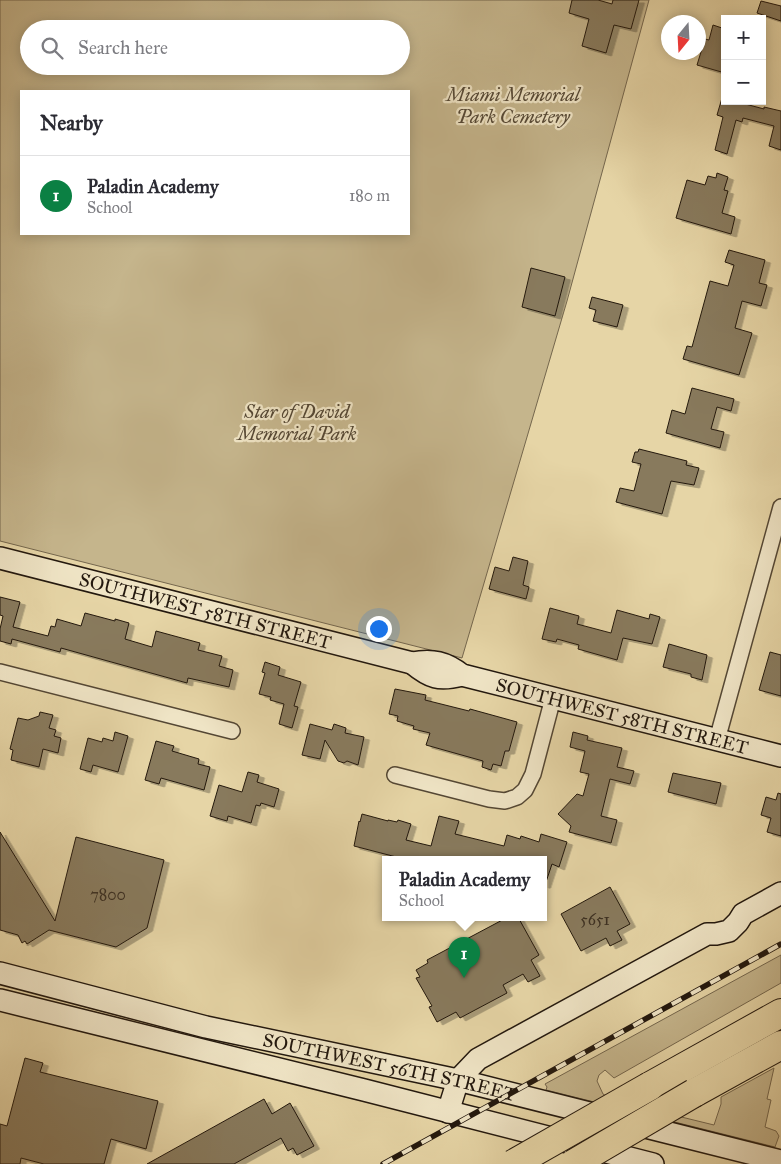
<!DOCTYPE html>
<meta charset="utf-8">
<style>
body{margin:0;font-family:"IM FELL Great Primer",serif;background:#f7f7f7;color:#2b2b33}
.controls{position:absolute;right:15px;top:15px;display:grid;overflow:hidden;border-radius:0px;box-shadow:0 2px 12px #0003}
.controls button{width:45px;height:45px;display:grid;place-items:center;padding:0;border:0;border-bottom:1px solid #e1e1e2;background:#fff;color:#2b2b33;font:25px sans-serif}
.compass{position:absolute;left:661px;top:15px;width:45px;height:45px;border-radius:50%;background:#fff;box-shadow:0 2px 12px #0003;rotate:198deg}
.you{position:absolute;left:378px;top:628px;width:18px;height:18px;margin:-12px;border:4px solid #fff;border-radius:50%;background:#1a73e8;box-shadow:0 0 0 8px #1a73e833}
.badge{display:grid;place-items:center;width:32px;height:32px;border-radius:50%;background:#0b8043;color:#fff;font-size:16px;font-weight:700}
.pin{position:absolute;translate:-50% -41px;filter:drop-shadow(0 1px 2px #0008)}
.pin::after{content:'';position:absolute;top:26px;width:18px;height:15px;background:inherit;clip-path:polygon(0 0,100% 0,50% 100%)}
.popup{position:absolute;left:382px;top:856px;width:165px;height:65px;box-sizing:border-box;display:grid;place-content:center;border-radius:0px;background:#fff;filter:drop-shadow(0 1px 4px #0005);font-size:16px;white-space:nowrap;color:#7c7c81}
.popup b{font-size:19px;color:#2b2b33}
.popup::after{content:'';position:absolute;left:50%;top:100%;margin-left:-10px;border:10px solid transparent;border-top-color:#fff}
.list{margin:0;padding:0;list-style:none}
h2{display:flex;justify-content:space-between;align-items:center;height:65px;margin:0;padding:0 20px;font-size:21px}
h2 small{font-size:16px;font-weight:400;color:#7c7c81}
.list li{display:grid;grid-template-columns:32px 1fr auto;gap:15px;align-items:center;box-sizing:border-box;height:80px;padding:0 20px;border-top:1px solid #e1e1e2}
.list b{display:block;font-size:19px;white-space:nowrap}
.list p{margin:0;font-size:16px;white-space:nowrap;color:#7c7c81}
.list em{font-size:16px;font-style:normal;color:#7c7c81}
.icon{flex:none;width:28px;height:28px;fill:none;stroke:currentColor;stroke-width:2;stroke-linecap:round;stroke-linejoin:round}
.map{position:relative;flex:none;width:781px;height:1164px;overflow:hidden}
.search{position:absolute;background:#fff;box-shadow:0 2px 12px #0003;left:20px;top:20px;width:390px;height:55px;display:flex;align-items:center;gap:12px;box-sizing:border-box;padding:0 18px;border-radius:28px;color:#7c7c81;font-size:19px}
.panel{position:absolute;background:#fff;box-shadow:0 2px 12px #0003;left:20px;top:90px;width:390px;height:145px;border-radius:0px}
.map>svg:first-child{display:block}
.green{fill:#c5b58c;stroke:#74664d;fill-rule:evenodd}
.building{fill:#887a5d;stroke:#23180e;filter:url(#shadow)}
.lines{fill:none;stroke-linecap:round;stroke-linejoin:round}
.street-casing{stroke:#544734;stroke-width:18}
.secondary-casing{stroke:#23180e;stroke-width:24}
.highway-casing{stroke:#23180e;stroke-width:30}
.street{stroke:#efe4c5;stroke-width:15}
.secondary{stroke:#efe4c5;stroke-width:21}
.highway{stroke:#e6d5a6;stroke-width:28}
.rail-casing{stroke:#23180e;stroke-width:5.5}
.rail{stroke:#efe4c5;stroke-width:4;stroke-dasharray:11;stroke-linecap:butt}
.highway-bridge-casing{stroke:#23180e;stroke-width:30;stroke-linecap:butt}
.highway-bridge{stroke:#e6d5a6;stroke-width:28}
.labels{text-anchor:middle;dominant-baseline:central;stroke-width:4.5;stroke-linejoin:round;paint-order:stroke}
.number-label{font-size:16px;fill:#3c3022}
.park-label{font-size:19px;font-style:italic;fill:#544734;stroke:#efe4c5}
.street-label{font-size:19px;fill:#23180e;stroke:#efe4c5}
</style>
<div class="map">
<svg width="781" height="1164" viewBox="0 0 781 1164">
<defs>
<filter id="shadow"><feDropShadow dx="5.5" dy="3" stdDeviation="0" flood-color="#0004"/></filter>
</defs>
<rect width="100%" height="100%" fill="#e6d5a6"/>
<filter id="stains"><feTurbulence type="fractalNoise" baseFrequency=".004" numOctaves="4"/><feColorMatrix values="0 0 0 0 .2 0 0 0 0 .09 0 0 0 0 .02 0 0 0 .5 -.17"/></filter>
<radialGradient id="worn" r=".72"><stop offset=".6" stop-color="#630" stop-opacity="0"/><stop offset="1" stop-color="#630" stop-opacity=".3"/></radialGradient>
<g class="green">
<path d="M0 0H649L567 301 462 658 0 541ZM29 29H401V66H29ZM21 91H409V234H21Z"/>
<path d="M781 955V983L614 1078 605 1070 599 1075 597 1081 603 1094 612 1100 714 1125 721 1104V1097L774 1068 767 1099 771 1100 765 1127 776 1131 779 1136 775 1147 546 1090 547 1087 545 1084Z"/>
</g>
<g class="building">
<path d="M572 0H598L612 4 613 0H639L631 29 614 25 606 53 582 46 589 19 569 13Z"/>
<path d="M761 1 781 6V21L757 13Z"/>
<path d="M713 25 725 29V73L697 65 705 39 709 40Z"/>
<path d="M722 98 725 99V101H734L764 109V107L781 111V150L769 146 774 126 743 118 742 122 736 120 727 154 715 150 723 117 717 115Z"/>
<path d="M717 173 728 177 724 190 728 191 722 213 735 217 731 234 676 218 687 180 705 185 708 176 716 178Z"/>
<path d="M729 250 765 260 759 283 767 285 761 306 742 301 735 328 752 333 739 375 683 359 687 346 692 347 710 281 728 286 734 265 725 262Z"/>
<path d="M531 268 565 277 555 316 522 307Z"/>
<path d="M592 297 623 305 617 327 593 321 596 310 589 308Z"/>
<path d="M692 388 734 399 731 411 717 407 711 429 724 432 720 448 666 433 672 410 685 414Z"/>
<path d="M639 449 687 461 686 465 699 468 694 485 671 481 662 514 616 502 620 488 634 491 641 464 632 462 635 452H638Z"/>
<path d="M513 557 528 561 523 585 529 587 526 599 489 589 495 567 509 571Z"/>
<path d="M0 597 20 602 13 627 48 636 51 626 55 627 57 619 81 626 85 613 115 621V619L129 623 125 639 152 647 156 631 200 643 198 650 222 656 219 666 233 670 229 687 188 678 187 683 61 648 60 652 12 639 11 644 0 641V629L3 616 0 615Z"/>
<path d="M550 608 579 616 577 624 611 633 617 610 649 619 650 614 660 617 652 644 623 638 617 660 578 649 579 645 557 639 556 642 542 639Z"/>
<path d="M669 644 707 655 702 680 691 677V674L663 667Z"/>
<path d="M770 652 781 655V696L759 690Z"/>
<path d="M265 662 280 667 278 675 301 682 294 706 298 707 292 728 279 724 284 704 270 700 271 697 259 694 265 673 262 672Z"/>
<path d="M395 689 426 695 425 700 469 711 470 709 517 722 509 751H505L501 766 493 764 491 770 482 767 483 761 426 745 430 733 413 729 414 726 397 721 398 716 389 714Z"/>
<path d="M40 712 53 715 49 728 56 730 54 736 61 738 58 753 43 749 39 767 11 760 13 750 10 749 18 718 28 720 39 716Z"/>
<path d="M310 724 332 730 334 724 346 728 345 733 364 737 358 765 347 761 344 763 338 761 325 740 320 759 302 755Z"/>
<path d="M115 732 128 736 118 772 93 765 91 772 80 769 88 738 102 742 103 738 113 741Z"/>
<path d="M573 732 588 736 587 740 622 748 617 767 634 771 630 784 610 779 601 816 617 820 611 843 569 832 571 826 558 814 577 794 583 796 589 774 580 772 585 751 570 747Z"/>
<path d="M156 741 174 746 172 751 199 759 198 764 210 767 204 790 161 778 159 784 145 780Z"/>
<path d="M248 772 259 775 257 782 279 789 274 807 261 803 260 806 256 805 251 823 228 816 227 821 210 816 219 785 242 792Z"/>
<path d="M673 773 721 783 716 804 668 792Z"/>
<path d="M778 793 781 794V836L767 832 771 818 761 815 766 797 776 800Z"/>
<path d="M362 814 388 821V820L397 822 398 820 411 824 406 840 431 846 439 816 459 821 455 834 504 846 507 835 520 839 521 836 539 842 541 834 567 842 559 867 552 864 545 885H543V859H404L354 846 359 821 360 822Z"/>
<path d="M0 832 55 921 76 837 164 860 147 928 116 947 49 930 27 944 25 941 22 943 18 935 0 930Z"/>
<path d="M610 887 630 924 617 931 622 940 610 946 606 938 581 951 561 914Z"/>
<path d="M508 917H518L539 955 531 960 540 976 528 982 523 974 503 985 507 993 460 1018 456 1012 437 1022 429 1007 432 1006 416 978 420 977 416 970 428 963 427 960Z"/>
<path d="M25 1058 43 1063 40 1072 158 1101 146 1149 111 1139 104 1164H44L21 1158 20 1164H0V1124L7 1126Z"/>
<path d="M264 1099 272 1114 290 1103 314 1146 297 1155 293 1148 288 1151 281 1138 234 1164H147Z"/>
</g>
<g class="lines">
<defs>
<g id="street">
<path d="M0 672 232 731"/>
<path d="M717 740 781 507"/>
<path d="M395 775 489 799 505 801 517 797 525 790 533 774 553 698"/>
</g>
<g id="secondary">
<path id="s1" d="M0 558 412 663C432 659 446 662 462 675L781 756"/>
<path d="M412 663C430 678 439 681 462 675"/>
<path id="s2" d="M0 973 206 1027 458 1080 781 1161"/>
<path d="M0 1000 364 1090 653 1164"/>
<path d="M448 1112 458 1080 478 1059 707 934H716L729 931 738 922 743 914 781 893"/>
</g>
<g id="highway">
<path d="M650 1086 781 1013"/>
<path d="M694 1093 781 1045"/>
</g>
</defs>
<use href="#street" class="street-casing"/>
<use href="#secondary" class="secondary-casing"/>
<use href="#highway" class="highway-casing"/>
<use href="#street" class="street"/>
<use href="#secondary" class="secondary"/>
<use href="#highway" class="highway"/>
<defs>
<path id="rail" d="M383 1164 781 944"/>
</defs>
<use href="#rail" class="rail-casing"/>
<use href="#rail" class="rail"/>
<defs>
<g id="highway-bridge">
<path d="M513 1164 650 1086"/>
<path d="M573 1164 694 1093"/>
</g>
</defs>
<use href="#highway-bridge" class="highway-bridge-casing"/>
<use href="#highway-bridge" class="highway-bridge"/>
</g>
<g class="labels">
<g class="number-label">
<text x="108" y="894">7800</text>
<text x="595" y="919">5651</text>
</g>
<g class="park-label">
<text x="513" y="94">Miami Memorial<tspan x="513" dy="22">Park Cemetery</tspan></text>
<text x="297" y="411">Star of David<tspan x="297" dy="22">Memorial Park</tspan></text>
</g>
<g class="street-label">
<text stroke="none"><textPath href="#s1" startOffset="212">SOUTHWEST 58TH STREET</textPath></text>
<text stroke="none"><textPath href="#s1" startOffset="644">SOUTHWEST 58TH STREET</textPath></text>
<text stroke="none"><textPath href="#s2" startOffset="401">SOUTHWEST 56TH STREET</textPath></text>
</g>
</g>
<rect width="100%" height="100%" filter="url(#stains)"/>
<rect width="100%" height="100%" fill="url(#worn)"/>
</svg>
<div class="controls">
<button>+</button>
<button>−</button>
</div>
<svg class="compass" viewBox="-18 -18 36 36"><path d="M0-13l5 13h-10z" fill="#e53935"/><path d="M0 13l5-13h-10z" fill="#7c7c81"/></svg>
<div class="you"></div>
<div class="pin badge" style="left:464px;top:978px">1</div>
<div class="popup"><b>Paladin Academy</b>School</div>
<div class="search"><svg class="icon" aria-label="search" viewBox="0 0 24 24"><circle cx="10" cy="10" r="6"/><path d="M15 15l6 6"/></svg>Search here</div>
<section class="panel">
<h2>Nearby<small></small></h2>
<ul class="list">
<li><span class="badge">1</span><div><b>Paladin Academy</b><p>School</p></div><em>180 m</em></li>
</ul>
</section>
</div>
